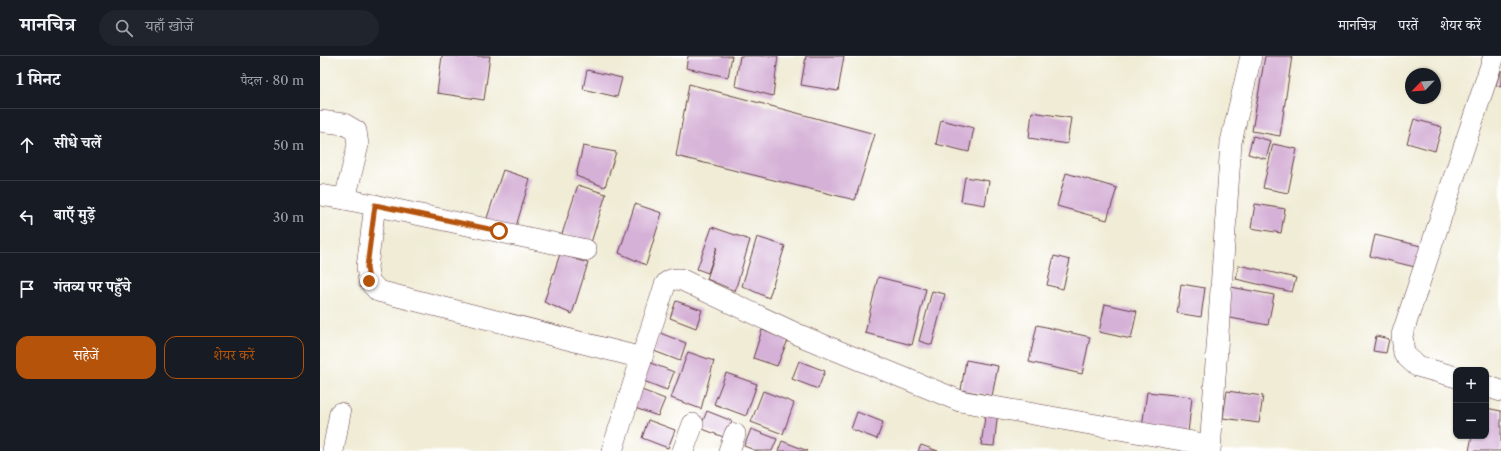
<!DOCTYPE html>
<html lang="hi">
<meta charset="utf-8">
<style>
body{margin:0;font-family:"Libre Caslon Text","Noto Serif Devanagari",serif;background:#20242c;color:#f1f3f6}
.controls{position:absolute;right:12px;bottom:12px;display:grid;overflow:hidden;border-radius:8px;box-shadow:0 1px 3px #0004}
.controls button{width:36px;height:36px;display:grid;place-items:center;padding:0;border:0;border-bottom:1px solid #363941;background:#171b24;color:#f1f3f6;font:20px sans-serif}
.compass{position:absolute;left:1085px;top:12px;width:36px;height:36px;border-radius:50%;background:#171b24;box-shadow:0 1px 3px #0004;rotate:245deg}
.stop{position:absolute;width:12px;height:12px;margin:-9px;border:3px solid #b45309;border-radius:50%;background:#fff}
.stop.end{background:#b45309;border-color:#fff;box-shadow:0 1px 4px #0008}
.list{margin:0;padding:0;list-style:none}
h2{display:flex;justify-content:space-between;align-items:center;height:52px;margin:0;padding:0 16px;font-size:17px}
h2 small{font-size:13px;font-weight:400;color:#9ea1a6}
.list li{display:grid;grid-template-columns:26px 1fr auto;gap:12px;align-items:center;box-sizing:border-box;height:72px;padding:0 16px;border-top:1px solid #363941}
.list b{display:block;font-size:15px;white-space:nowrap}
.list em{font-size:13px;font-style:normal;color:#9ea1a6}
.actions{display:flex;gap:8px;padding:12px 16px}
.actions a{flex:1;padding:9px 0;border:1px solid #b45309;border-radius:12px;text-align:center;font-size:14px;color:#b45309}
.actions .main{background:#b45309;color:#fff}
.icon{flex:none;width:22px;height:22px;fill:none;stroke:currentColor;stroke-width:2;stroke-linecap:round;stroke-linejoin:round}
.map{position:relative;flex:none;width:1181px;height:395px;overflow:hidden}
header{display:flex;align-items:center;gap:24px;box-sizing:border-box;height:56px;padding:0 20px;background:#171b24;border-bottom:1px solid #363941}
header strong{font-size:19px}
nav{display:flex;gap:22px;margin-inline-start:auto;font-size:14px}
.search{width:280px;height:36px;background:#20242c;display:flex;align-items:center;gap:10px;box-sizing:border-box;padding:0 14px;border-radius:22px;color:#9ea1a6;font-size:15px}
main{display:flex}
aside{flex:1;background:#171b24}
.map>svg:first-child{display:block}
.building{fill:#d5b1d7}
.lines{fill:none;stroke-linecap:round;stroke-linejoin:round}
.street-casing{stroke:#633e45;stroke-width:22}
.street{stroke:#fff;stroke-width:21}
.route{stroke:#b45309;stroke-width:5}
</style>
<header>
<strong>मानचित्र</strong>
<div class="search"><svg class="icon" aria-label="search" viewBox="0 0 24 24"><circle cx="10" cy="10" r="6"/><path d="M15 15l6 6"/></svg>यहाँ खोजें</div>
<nav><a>मानचित्र</a><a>परतें</a><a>शेयर करें</a></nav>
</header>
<main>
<aside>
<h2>1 मिनट<small>पैदल · 80 m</small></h2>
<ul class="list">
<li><svg class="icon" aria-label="ahead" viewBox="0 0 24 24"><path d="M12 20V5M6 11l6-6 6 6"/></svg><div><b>सीधे चलें</b></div><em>50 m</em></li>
<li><svg class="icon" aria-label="left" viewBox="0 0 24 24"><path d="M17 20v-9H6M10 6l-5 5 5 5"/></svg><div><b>बाएँ मुड़ें</b></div><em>30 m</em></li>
<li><svg class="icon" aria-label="arrive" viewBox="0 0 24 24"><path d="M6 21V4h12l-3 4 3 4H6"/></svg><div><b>गंतव्य पर पहुँचे</b></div></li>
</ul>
<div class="actions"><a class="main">सहेजें</a><a>शेयर करें</a></div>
</aside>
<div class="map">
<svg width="1181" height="395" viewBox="0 0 1181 395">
<rect width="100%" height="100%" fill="#fff"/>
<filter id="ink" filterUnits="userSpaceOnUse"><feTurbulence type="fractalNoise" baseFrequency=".025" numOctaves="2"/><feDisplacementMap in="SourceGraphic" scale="8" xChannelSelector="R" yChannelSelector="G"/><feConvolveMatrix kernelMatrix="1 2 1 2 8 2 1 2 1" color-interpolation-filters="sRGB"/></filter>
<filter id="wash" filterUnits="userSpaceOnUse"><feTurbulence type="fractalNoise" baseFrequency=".012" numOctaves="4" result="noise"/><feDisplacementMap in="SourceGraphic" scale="16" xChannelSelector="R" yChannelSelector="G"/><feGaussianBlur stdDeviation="0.9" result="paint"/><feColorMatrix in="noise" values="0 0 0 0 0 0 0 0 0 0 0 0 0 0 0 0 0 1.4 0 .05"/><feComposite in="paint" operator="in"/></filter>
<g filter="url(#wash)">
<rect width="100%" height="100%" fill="#f0ecd6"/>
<g id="blocks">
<g class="building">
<path d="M122 0H170L164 44 117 37Z"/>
<path d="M368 0H412L408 21 366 12Z"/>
<path d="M420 0H458L453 40 415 30Z"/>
<path d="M486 0H524L518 35 481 29Z"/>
<path d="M945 0H972L960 80 932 75Z"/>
<path d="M267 14 302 22 297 41 263 33Z"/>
<path d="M1181 14V31L1176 29Z"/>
<path d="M369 28 555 78 535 144 356 100Z"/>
<path d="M712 56 751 62 747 88 709 82Z"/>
<path d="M1094 63 1122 71 1115 95 1087 87Z"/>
<path d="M621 64 654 72 649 96 616 88Z"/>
<path d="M933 80 951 85 946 103 928 98Z"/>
<path d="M953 88 977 93 968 137 943 132Z"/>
<path d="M263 90 296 96 285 131 256 120Z"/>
<path d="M183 114 210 123 195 174 167 162Z"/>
<path d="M746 117 797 132 787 164 737 150Z"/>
<path d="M645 121 669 125 665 149 641 145Z"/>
<path d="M258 129 286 138 270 190 242 178Z"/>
<path d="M315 148 342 157 326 209 299 197Z"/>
<path d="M935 148 965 153 961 177 931 172Z"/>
<path d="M392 171 430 184 415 235 387 223 397 191 388 217 377 213Z"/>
<path d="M1055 179 1105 191 1099 212 1050 200Z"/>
<path d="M437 181 465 190 449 242 422 230Z"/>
<path d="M240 198 268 207 252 258 224 246Z"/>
<path d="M734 200 750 204 743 233 727 229Z"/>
<path d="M919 209 976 222 972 236 916 223Z"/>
<path d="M558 221 606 233 592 289 545 277Z"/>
<path d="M861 228 885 232 881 261 857 257Z"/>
<path d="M911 231 954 239 948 269 905 261Z"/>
<path d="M612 235 625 238 612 289 599 285Z"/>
<path d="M356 245 382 254 376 272 350 262Z"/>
<path d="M785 248 817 255 811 283 779 276Z"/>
<path d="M717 269 770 281 762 318 709 306Z"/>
<path d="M442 274 468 284 457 310 433 302Z"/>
<path d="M340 277 366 287 360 305 334 295Z"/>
<path d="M1056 280 1069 283 1066 297 1053 295Z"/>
<path d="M368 296 394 305 381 353 351 342Z"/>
<path d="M646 304 678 310 672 340 641 334Z"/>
<path d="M479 305 505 315 498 333 472 323Z"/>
<path d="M328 306 354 316 347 334 321 324Z"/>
<path d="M406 317 437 328 426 360 394 348Z"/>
<path d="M319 333 345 343 338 360 312 351Z"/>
<path d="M443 335 474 347 463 378 431 366Z"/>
<path d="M907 335 943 340 939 367 903 362Z"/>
<path d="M827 336 872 341 868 377 822 371Z"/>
<path d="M1166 352 1181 355V395H1149L1152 380H1166Z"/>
<path d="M666 354 678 355 674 390 661 389Z"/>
<path d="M387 355 412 365 406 382 380 372Z"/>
<path d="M537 356 563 366 557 383 531 373Z"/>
<path d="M328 364 355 374 348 392 322 382Z"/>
<path d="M431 373 457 383 452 395H437L424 390Z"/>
<path d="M462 385 488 395H458Z"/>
<path d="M601 389 618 395H598Z"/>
</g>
</g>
</g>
<g filter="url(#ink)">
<use href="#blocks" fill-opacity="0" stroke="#633e45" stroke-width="1"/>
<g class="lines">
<defs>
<g id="street">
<path d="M0 65 24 68 36 75 38 89 25 143"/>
<path d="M0 139 25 143 266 194"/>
<path d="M55 149 47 211 49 225 58 235 322 302"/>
<path d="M1136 321 1097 310 1084 298 1082 279 1174 0"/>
<path d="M1166 330 1181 335"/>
<path d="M13 395 20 357"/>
<path d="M292 395 345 229C349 223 353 223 360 223L479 279 640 345 890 389"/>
<path d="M363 395 373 368"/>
<path d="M409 395 415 378"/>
<path d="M890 395 911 86 931 0"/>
</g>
</defs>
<use href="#street" class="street-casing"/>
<use href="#street" class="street"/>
</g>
</g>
<g class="lines" filter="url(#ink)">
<path class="route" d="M49 225 47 211 55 149 179 175"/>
</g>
</svg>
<div class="controls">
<button>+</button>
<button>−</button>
</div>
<svg class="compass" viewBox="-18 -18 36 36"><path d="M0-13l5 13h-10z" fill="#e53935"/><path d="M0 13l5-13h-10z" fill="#9ea1a6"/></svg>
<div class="stop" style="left:179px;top:175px"></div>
<div class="stop end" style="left:49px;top:225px"></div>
</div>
</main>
